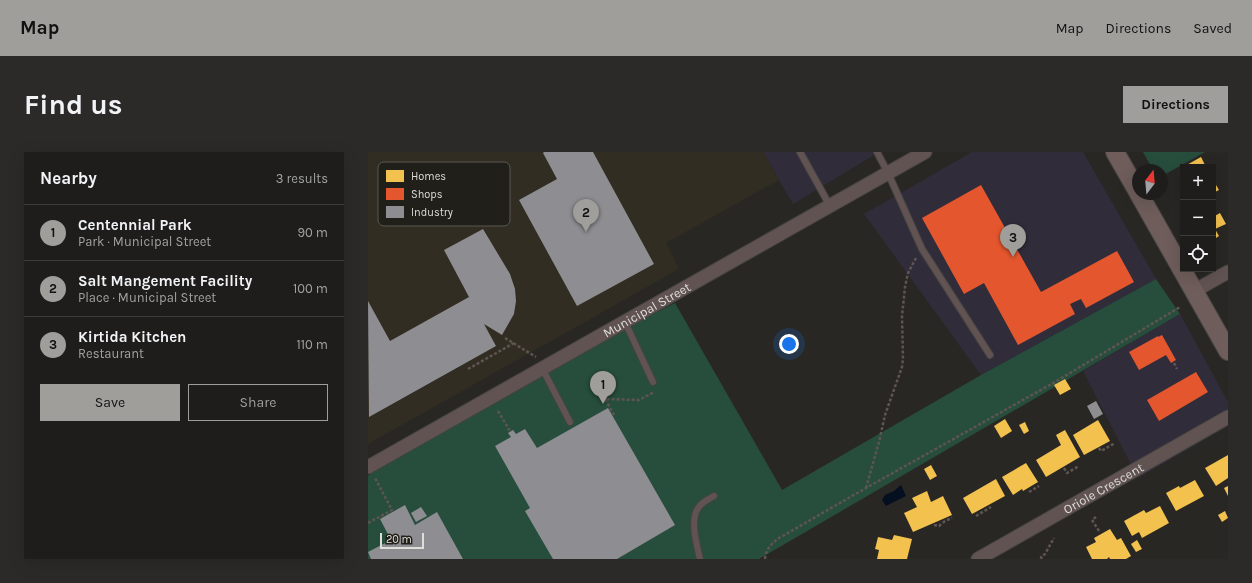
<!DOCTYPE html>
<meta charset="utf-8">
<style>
body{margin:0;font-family:Karla,sans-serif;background:#2c2a28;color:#f1f3f6}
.controls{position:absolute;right:12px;top:12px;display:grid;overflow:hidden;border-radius:0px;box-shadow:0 4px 16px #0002}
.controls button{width:36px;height:36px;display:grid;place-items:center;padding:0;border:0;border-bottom:1px solid #3c3b3a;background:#1f1d1b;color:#f1f3f6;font:20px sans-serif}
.compass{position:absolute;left:764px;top:12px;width:36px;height:36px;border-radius:50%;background:#1f1d1b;box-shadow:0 4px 16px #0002;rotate:16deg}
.scale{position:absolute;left:12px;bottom:10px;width:44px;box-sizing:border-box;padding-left:4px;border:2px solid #dfdeda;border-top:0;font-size:11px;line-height:14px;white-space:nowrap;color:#dfdeda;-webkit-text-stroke:3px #211f19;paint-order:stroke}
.you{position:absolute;left:421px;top:192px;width:14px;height:14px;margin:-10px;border:3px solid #fff;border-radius:50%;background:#1a73e8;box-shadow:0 0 0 6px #1a73e833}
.badge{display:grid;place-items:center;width:26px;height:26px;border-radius:50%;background:#9f9e9a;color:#111;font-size:13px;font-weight:700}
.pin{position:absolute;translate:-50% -33px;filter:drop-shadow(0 1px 2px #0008)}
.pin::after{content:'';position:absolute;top:21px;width:14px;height:12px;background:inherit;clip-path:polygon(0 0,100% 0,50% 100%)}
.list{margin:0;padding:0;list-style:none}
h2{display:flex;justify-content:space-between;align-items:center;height:52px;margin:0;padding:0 16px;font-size:17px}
h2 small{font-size:13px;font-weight:400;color:#a1a2a3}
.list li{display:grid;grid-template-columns:26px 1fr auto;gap:12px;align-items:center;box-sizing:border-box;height:56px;padding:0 16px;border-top:1px solid #3c3b3a}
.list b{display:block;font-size:15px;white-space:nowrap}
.list p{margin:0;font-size:13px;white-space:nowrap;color:#a1a2a3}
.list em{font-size:13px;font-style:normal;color:#a1a2a3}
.actions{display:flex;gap:8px;padding:12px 16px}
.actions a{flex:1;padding:9px 0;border:1px solid #9f9e9a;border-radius:0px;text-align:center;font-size:14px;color:#9f9e9a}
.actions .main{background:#9f9e9a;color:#111}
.icon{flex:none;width:22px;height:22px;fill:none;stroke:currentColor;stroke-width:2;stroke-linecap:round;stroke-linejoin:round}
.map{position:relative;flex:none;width:860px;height:407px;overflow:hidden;border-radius:0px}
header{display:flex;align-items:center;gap:24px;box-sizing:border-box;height:56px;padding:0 20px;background:#9f9e9a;color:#111}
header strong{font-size:19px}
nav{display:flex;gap:22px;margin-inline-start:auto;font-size:14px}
.intro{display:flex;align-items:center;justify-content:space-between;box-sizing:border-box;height:96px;padding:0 24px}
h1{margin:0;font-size:28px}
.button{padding:10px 18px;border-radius:0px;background:#9f9e9a;color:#111;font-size:14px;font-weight:700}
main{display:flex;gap:24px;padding:0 24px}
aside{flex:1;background:#1f1d1b;border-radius:0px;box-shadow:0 4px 16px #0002}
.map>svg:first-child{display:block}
.commercial{fill:#302c3a}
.built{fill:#322d22}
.green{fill:#274d3c}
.water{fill:#041020}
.homes{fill:#f2c14e}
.shops{fill:#e4572e}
.industry{fill:#8d8d92}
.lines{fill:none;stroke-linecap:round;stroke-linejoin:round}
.lane-casing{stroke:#454442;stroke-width:8}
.street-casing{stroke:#454442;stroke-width:15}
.secondary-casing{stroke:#454442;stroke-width:20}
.path{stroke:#5e5553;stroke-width:2.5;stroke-dasharray:3 2;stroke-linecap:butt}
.lane{stroke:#615351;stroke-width:6}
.street{stroke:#615351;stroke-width:13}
.secondary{stroke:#6e5d5a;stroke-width:18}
.labels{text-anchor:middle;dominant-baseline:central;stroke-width:4;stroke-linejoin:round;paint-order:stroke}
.street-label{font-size:13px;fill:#dfdeda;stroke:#211f19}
.key{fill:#211f19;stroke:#5a5853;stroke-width:1}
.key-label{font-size:11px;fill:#dfdeda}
</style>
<header>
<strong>Map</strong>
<nav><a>Map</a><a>Directions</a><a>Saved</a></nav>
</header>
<div class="intro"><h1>Find us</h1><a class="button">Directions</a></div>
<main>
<aside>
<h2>Nearby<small>3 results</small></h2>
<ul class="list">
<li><span class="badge">1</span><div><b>Centennial Park</b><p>Park · Municipal Street</p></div><em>90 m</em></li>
<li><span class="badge">2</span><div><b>Salt Mangement Facility</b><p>Place · Municipal Street</p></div><em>100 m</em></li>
<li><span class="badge">3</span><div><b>Kirtida Kitchen</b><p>Restaurant</p></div><em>110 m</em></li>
</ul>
<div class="actions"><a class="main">Save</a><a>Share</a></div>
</aside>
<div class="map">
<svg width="860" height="407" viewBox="0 0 860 407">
<rect width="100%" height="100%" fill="#292724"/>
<g class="commercial">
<path d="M395 0H511L425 52Z"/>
<path d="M604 0H715L788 127 613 223 496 62Z"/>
<path d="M812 162 860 250V274L770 326 715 219Z"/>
</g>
<path class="built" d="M0 0H395L411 28 298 91 311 117 0 292Z"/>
<g class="green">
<path d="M775 0H837L794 24V18H785Z"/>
<path d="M788 127 812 162 391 407H0V324L49 280 307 151 414 338 613 223Z"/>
</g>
<path class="water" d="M533 333 538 344 518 354 514 348 517 343 526 339Z"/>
<g class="homes">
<path d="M833 5 838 15H815Z"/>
<path d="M845 28 851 38 845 41Z"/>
<path d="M852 61 858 72 847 77 851 84 845 88V65Z"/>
<path d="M697 227 703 237 692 243 686 233Z"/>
<path d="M637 267 644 279 633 286 626 274Z"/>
<path d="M730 268 742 289 716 303 705 283Z"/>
<path d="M657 270 661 279 656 282 651 273Z"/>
<path d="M697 278 712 305 678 325 668 308 693 293 688 283Z"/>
<path d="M860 303V326L848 334 837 316Z"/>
<path d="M658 311 670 330 655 339 654 337 645 343 634 325Z"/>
<path d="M563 313 569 324 562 328 556 317Z"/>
<path d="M628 327 637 344 604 362 595 346Z"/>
<path d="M827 328 836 344 808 359 798 341 811 334 812 336Z"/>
<path d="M860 334V344L856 336Z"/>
<path d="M559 339 563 350 575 344 584 363 545 380 536 361 549 355 544 346Z"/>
<path d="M792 354 801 371 774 386 771 380 764 384 756 369 776 358 778 361Z"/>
<path d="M857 359 860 366 854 370 850 363Z"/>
<path d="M742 377 749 388 753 386 763 404 758 407H742L741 405 739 407H724L718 395 728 390 726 386Z"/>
<path d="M526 383 544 387 539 407H509L511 398 507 397 510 385 524 388Z"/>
<path d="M769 388 774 397 768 400 763 392Z"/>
</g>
<g class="shops">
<path d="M613 33 673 140 749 99 766 130 718 156 713 147 702 152 707 162 650 193 616 131 596 142 554 66Z"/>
<path d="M794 183 808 208 803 211 798 203 771 218 761 200 790 184V185Z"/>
<path d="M828 220 840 240 791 269 779 248Z"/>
</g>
<g class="industry">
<path d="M176 0H225L286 112 209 154 151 48 189 27 175 1Z"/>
<path d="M115 77 142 122 147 137 148 149 146 162 134 183 116 172 128 194 1 265 0 149 22 189 101 145 76 98Z"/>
<path d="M728 249 735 262 726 267 719 254Z"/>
<path d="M240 256 307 373 249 407H185L157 359 162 356 127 294 143 285 140 281 145 278 148 282 157 277 169 296Z"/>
<path d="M37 353 47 373 69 360 95 407H3L0 400 23 388 12 367Z"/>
<path d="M53 355 59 364 48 370 43 361Z"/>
</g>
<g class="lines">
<defs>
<g id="lane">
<path d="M432 0 462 54"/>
<path d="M509 0 520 21 554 97 622 203"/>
<path d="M257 170 285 230"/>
<path d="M174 216 202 270"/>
<path d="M332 407C329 394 321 366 331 355 334 350 341 347 346 344"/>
</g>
<g id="street">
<path d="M826 139 860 120"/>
<path id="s1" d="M0 315 557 0"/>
<path id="s2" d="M610 407 860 265"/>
</g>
<g id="secondary">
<path d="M747 0 770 40"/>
<path d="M771 42 860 199"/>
</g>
</defs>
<use href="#lane" class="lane-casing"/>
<use href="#street" class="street-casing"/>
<use href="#secondary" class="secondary-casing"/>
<g class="path">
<path d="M137 186 168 205"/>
<path d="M806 211 809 217"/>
<path d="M100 217 146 191"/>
<path d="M130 259 142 279"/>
<path d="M246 263 237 247 271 248 286 240"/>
<path d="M731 296 733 299 747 291"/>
<path d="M696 316 699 321 711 314"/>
<path d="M498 336 511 290 517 263 534 215 535 207 534 164 537 135 540 121 548 106"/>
<path d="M661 340 671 334"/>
<path d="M608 364 623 355"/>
<path d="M728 365 724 368 731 379"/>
<path d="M0 371 24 358 7 326"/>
<path d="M566 373 571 374 577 369 584 366"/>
<path d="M397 407C398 397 403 392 411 386L498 336 687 230 812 155"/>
<path d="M674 407 673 405 677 402 686 386"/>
</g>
<use href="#lane" class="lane"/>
<use href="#street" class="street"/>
<use href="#secondary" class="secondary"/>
</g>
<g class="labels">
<g class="street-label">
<text stroke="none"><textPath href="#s1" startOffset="320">Municipal Street</textPath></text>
<text stroke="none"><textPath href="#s2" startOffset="144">Oriole Crescent</textPath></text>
</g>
</g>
<rect x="10" y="10" width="132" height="64" rx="6" class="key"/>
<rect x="18" y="18" width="18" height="12" fill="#f2c14e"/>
<rect x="18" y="36" width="18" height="12" fill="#e4572e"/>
<rect x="18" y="54" width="18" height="12" fill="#8d8d92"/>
<g class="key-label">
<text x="43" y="28">Homes</text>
<text x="43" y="46">Shops</text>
<text x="43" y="64">Industry</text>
</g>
</svg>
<div class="controls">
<button>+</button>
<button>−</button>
<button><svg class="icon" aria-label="locate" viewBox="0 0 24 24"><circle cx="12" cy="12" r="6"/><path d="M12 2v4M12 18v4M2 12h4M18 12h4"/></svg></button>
</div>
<svg class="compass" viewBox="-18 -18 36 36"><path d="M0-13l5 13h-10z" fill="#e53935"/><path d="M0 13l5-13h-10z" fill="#a1a2a3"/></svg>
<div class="scale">20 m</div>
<div class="you"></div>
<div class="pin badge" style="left:235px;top:252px">1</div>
<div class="pin badge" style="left:218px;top:80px">2</div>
<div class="pin badge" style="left:645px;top:105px">3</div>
</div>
</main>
